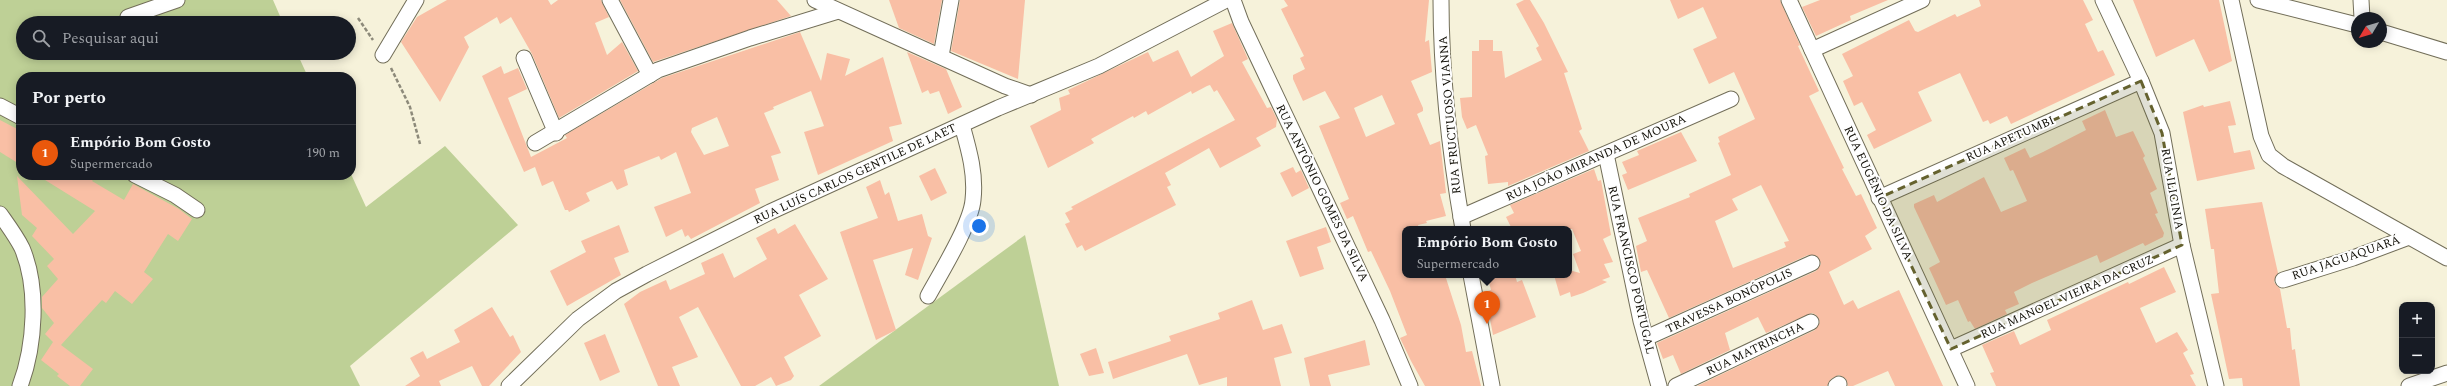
<!DOCTYPE html>
<html lang="pt">
<meta charset="utf-8">
<style>
body{margin:0;font-family:Spectral,serif;background:#242831;color:#f1f3f6}
.controls{position:absolute;right:12px;bottom:12px;display:grid;overflow:hidden;border-radius:8px;box-shadow:0 2px 10px #0003}
.controls button{width:36px;height:36px;display:grid;place-items:center;padding:0;border:0;border-bottom:1px solid #363941;background:#171b24;color:#f1f3f6;font:20px sans-serif}
.compass{position:absolute;left:2351px;top:12px;width:36px;height:36px;border-radius:50%;background:#171b24;box-shadow:0 2px 10px #0003;rotate:232deg}
.you{position:absolute;left:979px;top:226px;width:14px;height:14px;margin:-10px;border:3px solid #fff;border-radius:50%;background:#1a73e8;box-shadow:0 0 0 6px #1a73e833}
.badge{display:grid;place-items:center;width:26px;height:26px;border-radius:50%;background:#ea580c;color:#fff;font-size:13px;font-weight:700}
.pin{position:absolute;translate:-50% -33px;filter:drop-shadow(0 1px 2px #0008)}
.pin::after{content:'';position:absolute;top:21px;width:14px;height:12px;background:inherit;clip-path:polygon(0 0,100% 0,50% 100%)}
.popup{position:absolute;left:1402px;top:226px;width:170px;height:52px;box-sizing:border-box;display:grid;place-content:center;border-radius:8px;background:#171b24;filter:drop-shadow(0 1px 3px #0005);font-size:13px;white-space:nowrap;color:#9ea1a6}
.popup b{font-size:15px;color:#f1f3f6}
.popup::after{content:'';position:absolute;left:50%;top:100%;margin-left:-8px;border:8px solid transparent;border-top-color:#171b24}
.list{margin:0;padding:0;list-style:none}
h2{display:flex;justify-content:space-between;align-items:center;height:52px;margin:0;padding:0 16px;font-size:17px}
h2 small{font-size:13px;font-weight:400;color:#9ea1a6}
.list li{display:grid;grid-template-columns:26px 1fr auto;gap:12px;align-items:center;box-sizing:border-box;height:56px;padding:0 16px;border-top:1px solid #363941}
.list b{display:block;font-size:15px;white-space:nowrap}
.list p{margin:0;font-size:13px;white-space:nowrap;color:#9ea1a6}
.list em{font-size:13px;font-style:normal;color:#9ea1a6}
.icon{flex:none;width:22px;height:22px;fill:none;stroke:currentColor;stroke-width:2;stroke-linecap:round;stroke-linejoin:round}
.map{position:relative;flex:none;width:2447px;height:386px;overflow:hidden}
.search{position:absolute;background:#171b24;box-shadow:0 2px 10px #0003;left:16px;top:16px;width:340px;height:44px;display:flex;align-items:center;gap:10px;box-sizing:border-box;padding:0 14px;border-radius:22px;color:#9ea1a6;font-size:15px}
.panel{position:absolute;background:#171b24;box-shadow:0 2px 10px #0003;left:16px;top:72px;width:340px;height:108px;border-radius:16px}
.map>svg:first-child{display:block}
.green{fill:#bed096}
.building{fill:#f9bfa5;fill-rule:evenodd}
.lines{fill:none;stroke-linecap:round;stroke-linejoin:round}
.minor-casing{stroke:#726e59;stroke-width:17}
.path{stroke:#8d8a7a;stroke-width:2.5;stroke-dasharray:4 2;stroke-linecap:butt}
.minor{stroke:#fff;stroke-width:15}
.marked{fill:#65622f;fill-opacity:0.2;stroke:#65622f;stroke-width:3;stroke-dasharray:8 5;stroke-linejoin:round}
.labels{text-anchor:middle;dominant-baseline:central;stroke-width:4;stroke-linejoin:round;paint-order:stroke}
.street-label{font-size:12px;fill:#110f07;stroke:#fefefe}
</style>
<div class="map">
<svg width="2447" height="386" viewBox="0 0 2447 386">
<rect width="100%" height="100%" fill="#f6f2da"/>
<g class="green">
<path d="M0 0H273L283 23H23V53H297L308 77H21V175L351 174 366 207 445 146 518 225 350 366 360 386H0Z"/>
<path d="M1025 235 1059 386H819Z"/>
</g>
<g class="building">
<path d="M447 0H548L551 5 558 0H601L609 17 595 23 607 55 622 42 638 71 559 118 532 54 511 17 500 24 497 17 464 37 469 47 440 102 401 42 417 17Z"/>
<path d="M620 0H777L791 16 653 62Z"/>
<path d="M889 0H942L934 44 899 28Z"/>
<path d="M960 0H1025L1018 79 951 51Z"/>
<path d="M1284 0H1429L1425 42 1429 40 1432 72 1411 81 1423 108V111L1417 114 1430 145 1440 141 1446 193 1440 194 1446 216 1426 221 1427 223 1418 225 1419 229H1405V275H1445L1461 325 1466 352 1472 351 1481 386H1425L1411 361 1400 338 1407 335 1390 291 1371 251 1368 252 1353 216 1347 219 1340 203 1349 199 1319 126 1340 118 1325 91 1303 101 1293 79V75L1305 69 1300 58 1304 56 1281 9 1288 6ZM1382 95 1395 124 1366 137 1354 108Z"/>
<path d="M1524 0H1530L1544 23 1568 72 1564 73 1582 129 1579 131 1589 151 1508 186V182L1488 184 1485 156 1488 155 1476 125 1467 129 1462 117 1460 98 1472 97V51H1479V40H1493V51H1502L1505 78 1542 60 1536 48 1539 46 1516 4Z"/>
<path d="M1670 0H1780L1800 45 1798 46 1819 91 1809 96 1844 168 1842 169 1856 196 1861 194 1877 228 1865 236 1872 249 1829 272 1844 305 1853 300 1858 309 1899 290 1943 386H1895L1888 371 1853 386H1848L1846 379 1839 375 1831 379 1827 386H1697L1815 330 1820 322 1816 315 1812 313 1766 333 1758 317 1725 333 1730 350 1681 374 1673 355 1663 359 1657 343 1816 271 1821 264 1817 256 1808 255 1669 318 1647 270 1641 272 1636 246 1647 241 1638 218 1690 197 1689 194 1731 175 1718 143 1720 142 1718 137 1755 119 1734 72 1709 84 1693 49 1717 38 1703 7 1678 19ZM1761 185 1789 241 1784 242 1786 247 1733 268 1715 221 1738 210 1732 199Z"/>
<path d="M1820 0H1888L1850 16 1851 20 1816 36 1802 7Z"/>
<path d="M1979 0H2083L2093 20 2085 24 2098 52 2103 50 2115 75 2011 124 2007 116 1990 124 1988 120 1983 122 1960 73 1918 92 1932 121 1874 149 1867 135 1876 130 1862 102 1854 106 1843 81 1853 76 1842 54 1909 20 1915 31 1918 32 1955 14 1957 17 1981 6Z"/>
<path d="M2133 0H2219L2232 61 2209 72 2194 39 2156 57Z"/>
<path d="M1232 23 1248 59 1242 62 1267 108 1271 107 1277 119 1276 127 1256 138 1261 146 1220 168 1209 148 1165 173 1171 185 1167 187 1176 205 1085 251 1082 245 1077 248 1065 224 1070 222 1065 213 1073 209 1071 207 1235 120 1217 90 1214 92 1210 85 1207 86 1192 94 1191 91 1148 115 1146 111 1134 118 1133 116 1091 139 1094 143 1048 168 1030 126 1061 110 1059 98 1070 94 1068 90 1148 52 1153 62 1178 50 1191 77 1224 56 1213 31Z"/>
<path d="M800 32 821 81 827 53 850 59 845 76 883 57 902 124 889 127 893 141 818 175 804 132 824 126 811 91 773 107 774 109 764 113 781 153 771 156 779 180 755 189 760 203 691 239 688 235 685 237 682 229 666 237 654 207 691 193 676 152 661 160 659 156 624 170 628 185 617 190 612 181 586 193 590 201 569 212 568 210H565L553 181 542 186 535 167 524 172 482 76 501 66 504 74 518 68 527 89 508 98 531 157 567 138 565 135 662 78ZM717 117 729 146 704 155 691 132 692 128Z"/>
<path d="M907 52 946 69 962 107 948 114 939 91 930 94 928 90 922 93Z"/>
<path d="M2230 101 2236 125 2228 126 2234 153 2250 150 2255 169 2197 181 2183 112 2203 105 2204 107Z"/>
<path d="M2105 110 2116 137 2133 131 2145 156 2143 158 2157 189 2150 193 2158 213 2155 214 2164 233 2163 237 2145 246 2143 243 2100 263 2097 255 2032 283 2014 292 2019 304 2005 310 2007 314 1975 329 1970 321 1968 322 1958 300 1946 305 1929 268 1940 262 1914 207V204L1934 195 1937 202 1984 177 2001 212 2027 201 2013 170 2010 171 2004 158 2025 148 2030 158 2043 152 2086 130 2082 121Z"/>
<path d="M0 120 21 131V165L0 152Z"/>
<path d="M1681 132 1697 161 1628 190 1622 175 1627 173 1622 162 1639 155 1637 151Z"/>
<path d="M1293 167 1296 173 1301 170 1309 188 1292 197 1280 173Z"/>
<path d="M935 168 947 193 931 201 919 176Z"/>
<path d="M1594 169 1598 181 1601 180 1611 235 1603 239 1613 262 1604 264 1610 277 1602 280 1607 282 1583 293 1571 297 1570 292 1560 296 1554 275H1569V270L1580 273 1573 254 1581 251 1572 229H1512L1506 217 1514 213 1510 205Z"/>
<path d="M37 175H97L92 181 124 200 133 184 179 209 192 219 178 241 168 234 144 272 153 279 132 304 115 291 106 303 102 300 61 345 93 369 80 386H70L57 376 59 374 41 360 53 342 45 334 54 323 42 308V297L58 279 47 266 54 259 32 236 37 228 22 215 17 176 73 234 95 211Z"/>
<path d="M880 180 885 195 889 192 898 221 922 214 928 236 932 238 918 280 905 275 913 248 873 260 896 330 876 340 840 232 878 218 866 187Z"/>
<path d="M2262 202 2278 273 2274 282 2280 289 2287 328H2290L2292 350 2295 349 2300 386H2243L2242 378 2229 379 2211 294 2219 293 2214 249H2211L2205 209Z"/>
<path d="M795 224 828 279 799 295 821 336 784 357 794 376 791 380 776 386 771 377 755 386H741L698 307 679 317 698 357 672 367 680 386H658L624 304 640 292 666 280 670 290 705 274 701 263 723 253 734 278 767 259 756 238 775 228 778 234Z"/>
<path d="M619 225 629 252 614 258 621 275 567 306 550 271 586 252 581 241Z"/>
<path d="M1326 227 1331 242 1317 247 1324 269 1300 277 1286 241Z"/>
<path d="M2164 267 2176 292 2140 308 2156 343 2177 332 2188 350 2183 353 2194 374 2190 375 2196 386H1996L1990 373 1994 372 1982 345 2014 331 2020 345 2051 330 2047 320 2128 282 2129 284Z"/>
<path d="M1487 275H1515L1517 282 1522 280 1536 317 1493 335 1485 292 1491 290Z"/>
<path d="M1252 300 1263 330 1282 324 1292 353 1274 358 1281 386H1227V377L1199 385 1187 354 1113 379 1108 362 1171 341 1169 336 1220 319 1218 313Z"/>
<path d="M492 307 510 337 513 335 521 352 489 386H482L472 366 439 381 441 386H405L420 376 410 358 423 351 427 359 460 342 454 330Z"/>
<path d="M605 334 620 372 600 381 584 343Z"/>
<path d="M1365 340 1370 365 1328 375 1331 386H1310L1304 358Z"/>
<path d="M1096 348 1104 373 1089 376 1080 354Z"/>
</g>
<g class="lines">
<defs>
<g id="minor">
<path d="M610 0 650 75"/>
<path d="M815 0 1005 86 1031 95"/>
<path d="M1233 0 1241 22 1382 320 1410 386"/>
<path d="M1441 0C1441 76 1450 154 1463 229"/>
<path d="M1789 0 1967 386"/>
<path d="M2103 0 2141 81 2162 133 2182 245 2216 386"/>
<path d="M2231 0 2261 136 2269 155 2283 166 2447 258"/>
<path d="M2258 0 2357 25"/>
<path d="M2361 0 2362 18"/>
<path d="M128 17 177 0"/>
<path d="M2381 32 2447 52"/>
<path d="M1812 50 1922 0"/>
<path d="M383 55 416 0"/>
<path d="M941 56 951 0"/>
<path d="M524 58 556 133"/>
<path d="M0 106 21 117"/>
<path d="M535 143 658 70 750 38 838 11"/>
<path d="M1606 154 1641 321 1659 386"/>
<path d="M135 175 175 195 197 210"/>
<path d="M1879 198 2141 81"/>
<path d="M0 214C7 224 16 236 22 248 39 288 35 346 20 386"/>
<path d="M1461 217 1731 99"/>
<path d="M1471 275 1492 386"/>
<path d="M2283 280 2353 258 2409 237"/>
<path d="M928 296C940 274 971 224 973 200 976 174 969 150 962 125"/>
<path d="M1646 338 1812 263"/>
<path d="M1951 349 2182 245"/>
<path d="M509 386 578 319 616 291 647 274 770 212 998 108 1099 66 1226 0"/>
<path d="M1676 386 1811 322"/>
<path d="M1836 386 1839 384"/>
<path d="M2409 386 2447 373"/>
</g>
</defs>
<use href="#minor" class="minor-casing"/>
<g class="path">
<path d="M358 18 373 40"/>
<path d="M391 68 410 107 420 144"/>
</g>
<use href="#minor" class="minor"/>
</g>
<path class="marked" d="M2141 81 2162 133 2182 245 1951 349 1879 198Z"/>
<g class="labels">
<g class="street-label">
<text transform="translate(1450 115) rotate(-95)">RUA FRUCTUOSO VIANNA</text>
<text transform="translate(2010 139) rotate(-24)">RUA APETUMBI</text>
<text transform="translate(1596 158) rotate(-24)">RUA JOÃO MIRANDA DE MOURA</text>
<text transform="translate(855 174) rotate(-25)">RUA LUÍS CARLOS GENTILE DE LAET</text>
<text transform="translate(2172 189) rotate(80)">RUA ILICINIA</text>
<text transform="translate(1322 193) rotate(64)">RUA ANTÔNIO GOMES DA SILVA</text>
<text transform="translate(1878 193) rotate(65)">RUA EUGÊNIO DA SILVA</text>
<text transform="translate(2346 258) rotate(-19)">RUA JAGUAQUARÁ</text>
<text transform="translate(1631 270) rotate(77)">RUA FRANCISCO PORTUGAL</text>
<text transform="translate(2067 297) rotate(-24)">RUA MANOEL VIEIRA DA CRUZ</text>
<text transform="translate(1729 301) rotate(-25)">TRAVESSA BONÓPOLIS</text>
<text transform="translate(1755 349) rotate(-26)">RUA MATRINCHA</text>
</g>
</g>
</svg>
<div class="controls">
<button>+</button>
<button>−</button>
</div>
<svg class="compass" viewBox="-18 -18 36 36"><path d="M0-13l5 13h-10z" fill="#e53935"/><path d="M0 13l5-13h-10z" fill="#9ea1a6"/></svg>
<div class="you"></div>
<div class="pin badge" style="left:1487px;top:324px">1</div>
<div class="popup"><b>Empório Bom Gosto</b>Supermercado</div>
<div class="search"><svg class="icon" aria-label="search" viewBox="0 0 24 24"><circle cx="10" cy="10" r="6"/><path d="M15 15l6 6"/></svg>Pesquisar aqui</div>
<section class="panel">
<h2>Por perto<small></small></h2>
<ul class="list">
<li><span class="badge">1</span><div><b>Empório Bom Gosto</b><p>Supermercado</p></div><em>190 m</em></li>
</ul>
</section>
</div>
